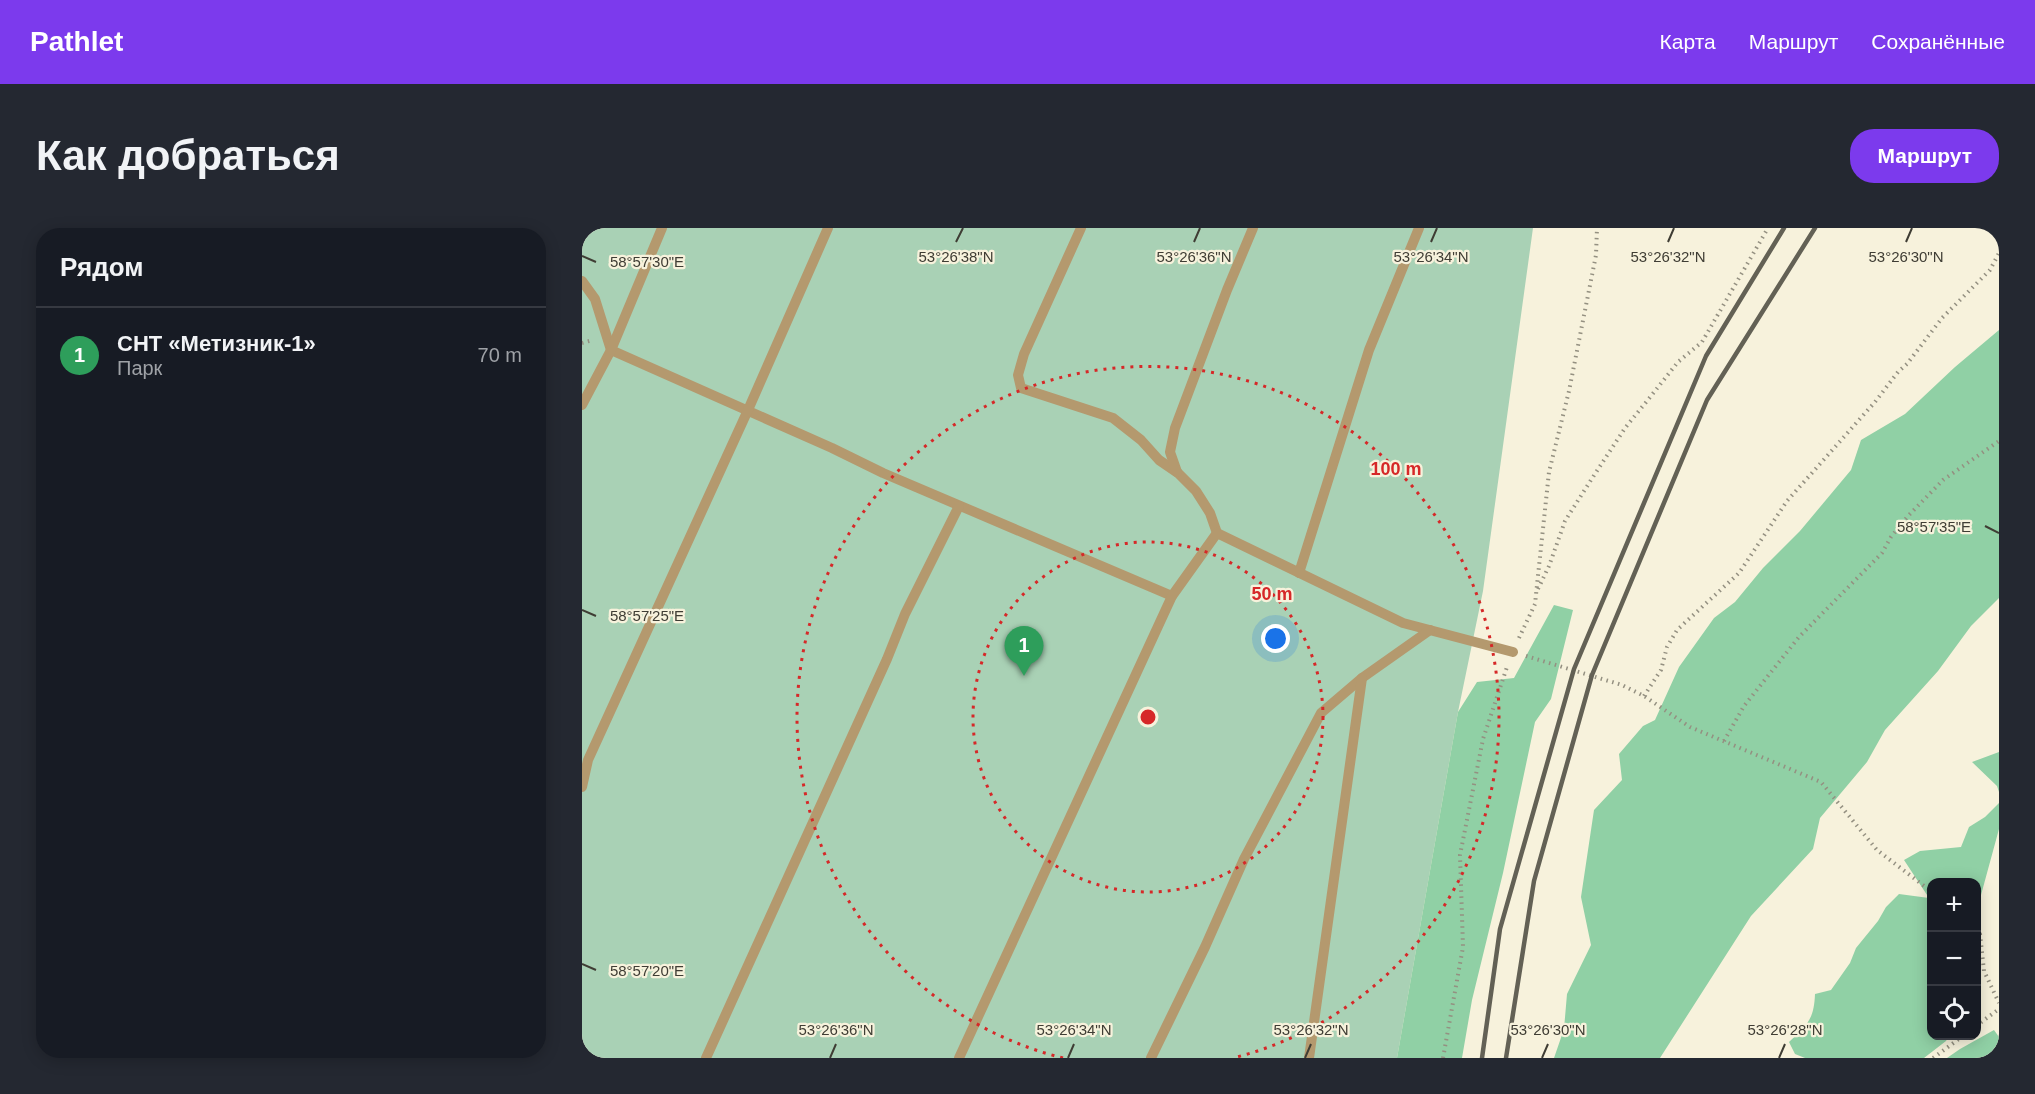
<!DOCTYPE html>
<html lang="ru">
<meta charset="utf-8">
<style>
body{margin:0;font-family:Arial,sans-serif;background:#242831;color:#f1f3f6}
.controls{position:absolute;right:18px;bottom:18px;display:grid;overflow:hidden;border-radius:12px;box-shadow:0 3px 15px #0003}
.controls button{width:54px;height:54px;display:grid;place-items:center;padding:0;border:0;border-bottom:2px solid #363941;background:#171b24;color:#f1f3f6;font:30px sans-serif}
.you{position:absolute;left:694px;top:411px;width:21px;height:21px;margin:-15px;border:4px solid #fff;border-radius:50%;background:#1a73e8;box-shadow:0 0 0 9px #1a73e833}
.badge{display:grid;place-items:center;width:39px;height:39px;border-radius:50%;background:#7c3aed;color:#fff;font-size:20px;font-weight:700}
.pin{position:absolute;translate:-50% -50px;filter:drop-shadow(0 2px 3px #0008)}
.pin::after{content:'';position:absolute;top:32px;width:21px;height:18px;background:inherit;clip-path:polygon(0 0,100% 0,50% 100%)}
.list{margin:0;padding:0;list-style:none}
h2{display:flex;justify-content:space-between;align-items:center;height:78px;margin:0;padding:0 24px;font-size:26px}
h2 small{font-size:20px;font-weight:400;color:#9ea1a6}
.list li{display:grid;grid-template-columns:39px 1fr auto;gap:18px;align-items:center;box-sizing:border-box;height:96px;padding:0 24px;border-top:2px solid #363941}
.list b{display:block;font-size:22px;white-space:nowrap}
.list p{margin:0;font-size:20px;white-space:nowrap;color:#9ea1a6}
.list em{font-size:20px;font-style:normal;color:#9ea1a6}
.icon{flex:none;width:33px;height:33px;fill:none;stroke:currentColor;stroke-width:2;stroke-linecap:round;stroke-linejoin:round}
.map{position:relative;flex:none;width:1417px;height:830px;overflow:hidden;border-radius:24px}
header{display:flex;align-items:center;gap:36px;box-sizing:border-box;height:84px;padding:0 30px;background:#7c3aed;color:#fff}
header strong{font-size:28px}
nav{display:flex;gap:33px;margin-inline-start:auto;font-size:21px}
.intro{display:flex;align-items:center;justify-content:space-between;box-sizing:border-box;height:144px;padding:0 36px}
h1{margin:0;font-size:42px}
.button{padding:15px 27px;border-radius:24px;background:#7c3aed;color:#fff;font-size:21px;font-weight:700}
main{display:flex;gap:36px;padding:0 36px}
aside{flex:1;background:#171b24;border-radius:24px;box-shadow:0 3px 15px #0003}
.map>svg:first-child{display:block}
.green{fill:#a9d1b5}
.forest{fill:#90d0a5}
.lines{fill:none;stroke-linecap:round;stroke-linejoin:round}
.path{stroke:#949081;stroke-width:4;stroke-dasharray:1.5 4.5;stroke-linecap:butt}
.service{stroke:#b4996e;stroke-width:10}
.rail{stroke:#636155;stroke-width:4.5}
.ticks{fill:none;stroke:#3f3d34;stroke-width:2}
.ring{fill:none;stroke:#d62828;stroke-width:3;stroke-dasharray:3 6}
.ticks-label{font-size:15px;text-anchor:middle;fill:#3f3d34;stroke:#f7f2dc;stroke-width:4.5;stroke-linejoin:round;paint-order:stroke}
.centre{fill:#d62828;stroke:#f7f2dc;stroke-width:3}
.ring-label{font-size:18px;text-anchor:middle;font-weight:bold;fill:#d62828;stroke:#f7f2dc;stroke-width:4.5;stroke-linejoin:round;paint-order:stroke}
</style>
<header>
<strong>Pathlet</strong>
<nav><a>Карта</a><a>Маршрут</a><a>Сохранённые</a></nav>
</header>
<div class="intro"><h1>Как добраться</h1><a class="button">Маршрут</a></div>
<main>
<aside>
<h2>Рядом<small></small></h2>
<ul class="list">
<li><span class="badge" style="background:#2e9e5b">1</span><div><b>СНТ «Метизник-1»</b><p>Парк</p></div><em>70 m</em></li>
</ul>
</aside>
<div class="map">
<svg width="1417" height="830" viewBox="0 0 1417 830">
<rect width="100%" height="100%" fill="#f7f2dc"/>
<path class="green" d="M0 0H951L901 363 876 484 815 830H0Z"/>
<g class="forest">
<path d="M1417 102V370L1389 398 1356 443 1303 502 1285 534 1238 590 1231 621 1169 688 1078 830H972L982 801 985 766 1009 717 999 669 1012 582 1040 552 1037 526 1061 498 1073 492 1097 439 1132 390 1153 374 1181 340 1218 303 1269 242 1279 212 1323 186 1373 139Z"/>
<path d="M972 377 991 382 969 471 953 494 921 645 890 772 880 830H815L876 484 895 454 932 450Z"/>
<path d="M1417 524V564L1415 558 1390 534Z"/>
<path d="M1417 575V601L1399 667 1395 672 1394 654H1350V808H1367L1364 813 1342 830H1223L1213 826 1207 814C1225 797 1232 792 1233 766L1249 762 1268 735 1274 720 1296 693 1304 679 1317 666 1347 670 1322 632 1338 623 1379 619 1387 599 1403 589Z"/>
<path d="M1412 802 1417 809V830H1365L1378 821Z"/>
</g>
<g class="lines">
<g class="path">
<path d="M0 115 11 112"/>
<path d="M956 361 967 338 983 293 1009 252 1043 200 1065 173 1096 134 1120 114 1186 0"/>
<path d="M937 410 953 376 967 244 987 163 1014 27 1015 0"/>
<path d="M944 428 1040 457 1062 468 1108 499 1239 554 1295 622 1350 664"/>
<path d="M1062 468 1079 442 1085 419 1095 402 1157 345 1205 273 1293 174 1316 144 1325 136 1360 90 1408 42 1417 25"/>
<path d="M1142 513 1162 478 1217 409 1300 325 1309 309 1326 288 1361 252 1417 213"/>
<path d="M1394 701 1398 706 1402 743 1417 775"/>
<path d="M1394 798 1417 781"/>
<path d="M861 830 881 719 878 627 901 511 925 439"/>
<path d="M1351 830 1381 808"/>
</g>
<g class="service">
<path d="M499 0 442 126 436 147 439 160 531 190 559 212 577 232 596 245 614 263 628 285 635 305"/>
<path d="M0 53 13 71 29 122 250 220 301 245 590 368"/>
<path d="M0 177 29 122 80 0"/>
<path d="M595 244 588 224 593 200 645 62 671 0"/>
<path d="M717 345 787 122 837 0"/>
<path d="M0 559 6 532 166 182 246 0"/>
<path d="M124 830 305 431 323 386 377 278"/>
<path d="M377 830 590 368 635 305 821 395 931 424"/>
<path d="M569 830 623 719 662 631 739 485 780 450 848 402"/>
<path d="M727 830 780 450"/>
</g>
<g class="rail">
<path d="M900 830 918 701 992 441 1124 128 1202 0"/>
<path d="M924 830 952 653 1010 447 1125 172 1233 0"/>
</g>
</g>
<path class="ticks" d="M374 14 381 0M612 14 618 0M849 14 855 0M1086 14 1092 0M1324 14 1330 0M0 28 14 34M1403 298 1417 305M0 382 14 388M0 736 14 742M248 830 254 816M486 830 492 816M723 830 729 816M960 830 966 816M1197 830 1203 816"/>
<g class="ring">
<circle cx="566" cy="489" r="175"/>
<path d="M481 830A351 351 0 1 1 651 830"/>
</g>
<g class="ticks-label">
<text x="374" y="34">53°26'38"N</text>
<text x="612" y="34">53°26'36"N</text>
<text x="849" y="34">53°26'34"N</text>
<text x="1086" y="34">53°26'32"N</text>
<text x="1324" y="34">53°26'30"N</text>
<text x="65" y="39">58°57'30"E</text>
<text x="1352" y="304">58°57'35"E</text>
<text x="65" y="393">58°57'25"E</text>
<text x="65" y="748">58°57'20"E</text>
<text x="254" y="807">53°26'36"N</text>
<text x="492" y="807">53°26'34"N</text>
<text x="729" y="807">53°26'32"N</text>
<text x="966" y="807">53°26'30"N</text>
<text x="1203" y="807">53°26'28"N</text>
</g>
<circle cx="566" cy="489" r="9" class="centre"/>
<g class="ring-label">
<text x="814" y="247">100 m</text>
<text x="690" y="372">50 m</text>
</g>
</svg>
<div class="controls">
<button>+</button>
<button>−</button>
<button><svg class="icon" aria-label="locate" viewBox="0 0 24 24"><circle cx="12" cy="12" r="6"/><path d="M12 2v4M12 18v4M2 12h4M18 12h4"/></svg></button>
</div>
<div class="you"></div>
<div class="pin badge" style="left:442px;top:448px;background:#2e9e5b">1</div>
</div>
</main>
